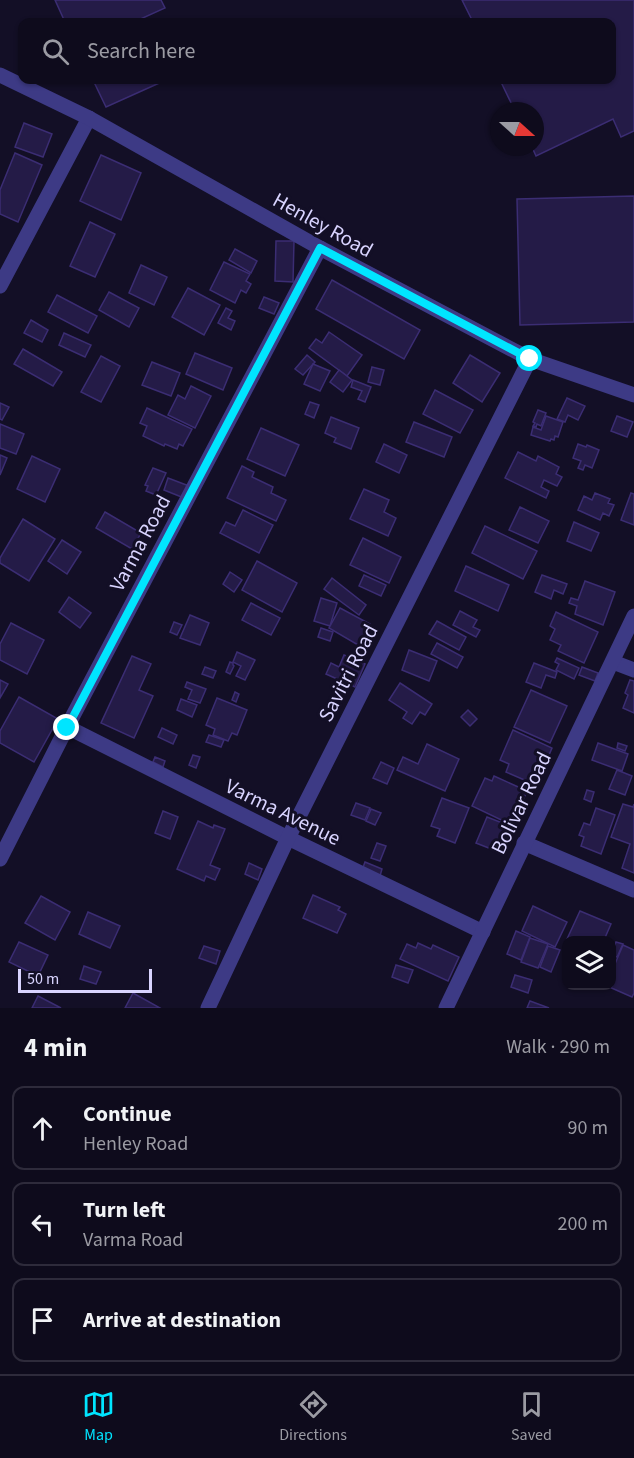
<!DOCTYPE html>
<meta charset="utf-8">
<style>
body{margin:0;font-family:"Source Sans 3",sans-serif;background:#1c1929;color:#f1f3f6}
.controls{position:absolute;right:18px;bottom:18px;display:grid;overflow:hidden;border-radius:12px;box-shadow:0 2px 4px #0004}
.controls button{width:54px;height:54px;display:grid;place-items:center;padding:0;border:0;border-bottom:2px solid #2e2b3b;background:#0e0b1c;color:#f1f3f6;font:30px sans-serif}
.compass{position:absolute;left:490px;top:102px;width:54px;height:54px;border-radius:50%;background:#0e0b1c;box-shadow:0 2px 4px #0004;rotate:111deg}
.scale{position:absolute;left:18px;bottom:15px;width:134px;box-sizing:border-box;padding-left:6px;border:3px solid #d9d4ff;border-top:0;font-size:16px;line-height:21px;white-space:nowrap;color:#d9d4ff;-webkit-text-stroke:4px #130f26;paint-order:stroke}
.stop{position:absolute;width:18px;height:18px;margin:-14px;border:4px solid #00e5ff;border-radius:50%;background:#fff}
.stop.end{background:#00e5ff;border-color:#fff;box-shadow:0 2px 6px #0008}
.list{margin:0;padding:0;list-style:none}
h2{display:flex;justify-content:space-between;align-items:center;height:78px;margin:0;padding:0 24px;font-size:26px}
h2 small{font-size:20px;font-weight:400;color:#9b9ba3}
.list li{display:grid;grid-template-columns:39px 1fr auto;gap:18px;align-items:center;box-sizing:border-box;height:84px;margin:0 12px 12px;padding:0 12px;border:2px solid #2e2b3b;border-radius:12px}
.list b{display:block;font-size:22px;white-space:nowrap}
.list p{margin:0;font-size:20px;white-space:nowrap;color:#9b9ba3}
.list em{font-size:20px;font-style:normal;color:#9b9ba3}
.icon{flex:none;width:33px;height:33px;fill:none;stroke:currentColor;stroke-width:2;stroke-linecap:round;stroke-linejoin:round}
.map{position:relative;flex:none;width:634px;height:1008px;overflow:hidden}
.search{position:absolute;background:#0e0b1c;box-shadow:0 2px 4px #0004;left:18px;right:18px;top:18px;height:66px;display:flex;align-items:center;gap:15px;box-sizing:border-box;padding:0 21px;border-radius:12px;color:#9b9ba3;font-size:22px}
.sheet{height:366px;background:#0e0b1c}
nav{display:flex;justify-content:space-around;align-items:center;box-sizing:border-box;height:84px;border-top:2px solid #2e2b3b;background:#0e0b1c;font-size:16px;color:#9b9ba3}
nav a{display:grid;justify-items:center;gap:3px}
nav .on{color:#00e5ff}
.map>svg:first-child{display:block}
.building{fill:#241b47;stroke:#3b2d73;stroke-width:1.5}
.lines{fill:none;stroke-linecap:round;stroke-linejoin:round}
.minor{stroke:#3d3a85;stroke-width:15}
.tertiary{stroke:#3d3a85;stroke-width:15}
.route{stroke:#00e5ff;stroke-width:8}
.labels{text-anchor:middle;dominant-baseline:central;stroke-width:6;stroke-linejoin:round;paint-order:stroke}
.street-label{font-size:21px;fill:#d9d4ff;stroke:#130f26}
</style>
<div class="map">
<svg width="634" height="1008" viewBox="0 0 634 1008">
<rect width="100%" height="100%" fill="#130f26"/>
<g class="building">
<path d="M55 0H161L165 8 134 22H65Z"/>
<path d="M462 0H634V131L621 137 613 119 536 156 532 147H535V111H515L500 80H612V22H473Z"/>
<path d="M93 80H166L106 107Z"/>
<path d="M24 123 52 134 43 157 15 147Z"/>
<path d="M15 153 42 165 18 222 0 214V190Z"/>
<path d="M101 155 141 173 121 220 80 201Z"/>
<path d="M634 196V322L520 325 517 199Z"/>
<path d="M90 222 115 234 95 277 70 266Z"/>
<path d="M276 241H294L293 282 275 281Z"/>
<path d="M235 249 257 261 251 273 229 260Z"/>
<path d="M224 262 250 274 246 281 251 284 246 293 241 290 235 303 210 290Z"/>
<path d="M141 265 167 277 154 305 129 293Z"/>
<path d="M332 280 420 330 404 359 316 309Z"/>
<path d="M188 288 220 305 204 335 172 317Z"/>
<path d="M109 292 139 308 129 327 99 310Z"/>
<path d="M57 295 97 316 88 333 48 312Z"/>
<path d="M264 297 279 303 274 314 259 308Z"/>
<path d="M226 308 232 311 228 318 235 321 231 330 218 323Z"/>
<path d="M31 320 48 330 42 342 24 333Z"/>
<path d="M329 332 362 355 347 376 309 348 316 339 322 343Z"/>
<path d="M64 333 91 345 85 357 59 345Z"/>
<path d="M23 349 62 372 53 386 14 364Z"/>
<path d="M195 353 232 368 223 390 186 374Z"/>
<path d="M307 355 315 362 303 375 295 369Z"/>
<path d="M470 355 500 373 482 402 453 383Z"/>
<path d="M101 356 120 366 101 402 81 392Z"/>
<path d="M152 362 180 373 171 396 142 385Z"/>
<path d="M313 364 330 371 320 391 304 384Z"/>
<path d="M372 367 384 370 380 385 368 382Z"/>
<path d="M339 370 352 380 343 392 330 382Z"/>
<path d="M353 380 371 387 365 402 358 399 362 391 351 387Z"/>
<path d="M191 386 211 396 195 428 168 415 178 395 185 399Z"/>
<path d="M435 390 473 410 460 433 423 414Z"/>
<path d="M567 398 585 406 578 420 568 415 565 422 557 419Z"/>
<path d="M310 402 319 405 314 418 305 414Z"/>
<path d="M0 403 9 407 2 420 0 419Z"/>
<path d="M147 408 192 429 183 446 179 444 177 449 165 444 164 446 143 436 147 426 140 423Z"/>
<path d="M538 410 546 413 541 426 537 424 536 427 533 426 535 423 533 422Z"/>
<path d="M546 416 563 422 558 437 555 436 554 440 551 439 550 441 531 435 533 427 541 430Z"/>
<path d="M617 416 633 422 627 437 611 431Z"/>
<path d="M331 417 359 428 351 449 334 442 336 438 325 433Z"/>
<path d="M414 422 452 437 444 457 406 442Z"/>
<path d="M0 424 24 434 16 454 0 448Z"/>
<path d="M261 428 299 445 285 476 247 459Z"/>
<path d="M384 444 407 455 399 473 376 462Z"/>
<path d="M578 444 586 447 587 445 599 450 592 468 585 465 583 470 578 468 581 461 573 458Z"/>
<path d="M518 452 536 461 538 456 559 467 556 474 562 477 557 486 544 480 541 487 549 491 546 498 505 478Z"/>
<path d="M0 455 7 458 0 475Z"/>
<path d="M32 456 60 469 45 502 17 489Z"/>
<path d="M242 466 254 472 252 477 273 487 271 493 286 500 276 521 227 498Z"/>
<path d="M153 468 166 473 156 495 146 491 148 486 145 485Z"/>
<path d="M168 478 189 486 184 498 164 490Z"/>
<path d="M364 489 389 500 384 512 396 518 388 536 350 519Z"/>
<path d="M595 493 610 499 608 503 614 505 609 516 603 513 600 520 578 510 584 496 592 500Z"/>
<path d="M631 493 634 494V525L621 520Z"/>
<path d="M520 507 549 521 538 543 509 530Z"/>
<path d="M243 510 273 525 259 553 220 533 226 522 235 526Z"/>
<path d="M105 512 141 533 132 549 96 528Z"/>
<path d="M23 519 55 539 29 581 0 563V558Z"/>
<path d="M574 522 599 533 591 551 567 541Z"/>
<path d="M485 526 537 551 523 579 472 553Z"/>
<path d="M363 538 401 557 389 583 350 565Z"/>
<path d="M62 540 81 552 67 574 48 561Z"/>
<path d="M257 561 297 583 282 612 242 590Z"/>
<path d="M466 566 509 585 498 611 455 591Z"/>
<path d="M230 572 242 580 234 592 223 584Z"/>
<path d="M364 575 386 585 381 596 359 586Z"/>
<path d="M542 575 567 584 563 594 554 590 551 599 535 592Z"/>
<path d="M332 578 366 605 359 615 324 589Z"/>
<path d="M585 581 615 592 603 625 575 614 577 606 569 603 571 598 578 600Z"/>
<path d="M69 597 91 613 80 628 59 612Z"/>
<path d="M321 598 337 603 330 626 314 621Z"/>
<path d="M251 603 280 618 271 635 242 620Z"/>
<path d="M340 608 370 624 358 645 329 628Z"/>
<path d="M460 611 477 620 473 627 480 630 476 637 453 625Z"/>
<path d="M556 612 598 632 584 663 558 651 561 645 550 640 555 629 550 626Z"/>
<path d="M190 615 209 623 200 645 180 638Z"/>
<path d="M437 621 466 637 459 650 429 634Z"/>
<path d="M174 622 182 625 177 635 170 632Z"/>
<path d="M11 623 44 640 27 674 0 660V644Z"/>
<path d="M321 628 333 632 330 641 318 637Z"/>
<path d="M437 643 463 657 457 668 431 654Z"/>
<path d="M409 650 437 661 429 681 402 670Z"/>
<path d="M237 652 255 660 245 680 236 676 241 666 233 662Z"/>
<path d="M344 655 365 664 355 687 326 674 331 663 339 667Z"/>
<path d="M132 656 151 664 139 690 153 696 134 738 101 723Z"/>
<path d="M557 658 579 668 574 679 556 670 559 664 555 662Z"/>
<path d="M230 662 233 663V665L234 666 230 674 226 672Z"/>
<path d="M534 663 557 672 555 678 546 675 541 688 526 682Z"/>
<path d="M205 667 216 671 213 678 202 674Z"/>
<path d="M582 667 598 673 595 681 579 675Z"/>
<path d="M0 680 8 684 0 698Z"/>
<path d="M630 680 634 681V713L623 708 628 695 625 693Z"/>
<path d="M187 682 206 689 200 703 188 699 192 690 185 687Z"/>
<path d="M400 683 432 704 425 715 420 712 412 724 403 718 407 712 389 700Z"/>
<path d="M531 690 567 706 550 743 514 727Z"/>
<path d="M235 692 239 694 236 702 232 700Z"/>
<path d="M19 697 58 719 34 762 0 743V731Z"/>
<path d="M217 698 247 710 237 735 232 733 228 741 213 735 215 729 206 725Z"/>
<path d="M181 699 197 705 192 717 177 710Z"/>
<path d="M468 710 477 719 470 726 461 717Z"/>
<path d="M162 728 177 735 173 744 158 737Z"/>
<path d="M513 730 552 748 536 785 506 772 509 764 500 760Z"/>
<path d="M209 735 224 740 221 747 206 742Z"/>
<path d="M598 743 628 754 622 771 592 760Z"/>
<path d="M618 743 627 746 625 751 617 748Z"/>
<path d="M427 744 459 759 445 791 397 770 403 757 418 764Z"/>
<path d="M193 755 200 757 196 768 189 765Z"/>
<path d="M155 757 165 761 163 767 153 762Z"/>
<path d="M381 762 394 768 387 784 373 778Z"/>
<path d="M617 770 632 776 625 795 609 789Z"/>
<path d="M494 776 527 791 512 825 472 806 485 778 492 781Z"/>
<path d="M587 790 594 792 591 802 584 799Z"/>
<path d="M442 798 469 808 455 843 437 836 440 829 431 826Z"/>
<path d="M356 803 370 808 365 820 351 815Z"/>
<path d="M623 804 633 807 634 804V873L622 868 630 844 611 837Z"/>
<path d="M596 808 615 815 601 854 581 846 584 837 579 835 584 823 590 825Z"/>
<path d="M371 809 381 813 375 825 366 821Z"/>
<path d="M163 811 178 817 170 839 155 833Z"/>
<path d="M487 817 515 828 504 854 476 843Z"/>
<path d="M198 821 213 828 214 825 225 829 210 865 220 869 215 880 206 876 204 881 177 869Z"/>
<path d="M377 843 386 846 380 861 371 858Z"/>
<path d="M365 862 382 869 380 876 362 870Z"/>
<path d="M249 863 262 869 258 880 245 874Z"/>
<path d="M313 895 340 907 338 910 346 914 337 933 303 918Z"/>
<path d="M41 896 70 912 55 940 25 923Z"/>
<path d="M533 906 567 922 555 947 522 931Z"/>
<path d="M580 911 611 924 604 940H570L567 939Z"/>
<path d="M88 912 120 926 110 948 79 934Z"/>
<path d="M516 931 530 937 521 960 507 954Z"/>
<path d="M530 938 548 944 538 968 521 962Z"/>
<path d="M19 942 48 955 38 976 9 962Z"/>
<path d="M616 942 623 944 617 957 612 955Z"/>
<path d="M418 943 431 949 433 945 459 957 448 981 400 959 407 944 416 948Z"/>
<path d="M623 945 634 950V993L632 997 607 986H612V971Z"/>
<path d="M204 946 220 951 216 964 199 958Z"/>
<path d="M548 946 560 950 551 972 540 967Z"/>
<path d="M396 965 413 970 408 983 392 977Z"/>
<path d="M84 966 101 972 96 984 80 979Z"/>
<path d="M515 975 532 980 528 993 511 987Z"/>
<path d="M133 993 160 1008H125Z"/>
<path d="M38 996 61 1008H32Z"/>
<path d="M530 1001 549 1008H527Z"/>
</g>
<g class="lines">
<g class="minor">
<path d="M0 286 89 118"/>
<path d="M613 662 634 670"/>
<path d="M67 727 288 838 483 932"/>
<path d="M524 843 634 890"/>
<path d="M0 859 67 727 320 248"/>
<path d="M208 1008 288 838 530 359"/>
<path d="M446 1008 634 616"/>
</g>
<path class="tertiary" d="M0 75 89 118 320 248 530 359 634 395"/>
</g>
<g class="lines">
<path class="route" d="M67 728 320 248 530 359"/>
</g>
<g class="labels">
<g class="street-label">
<text transform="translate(323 225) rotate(29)">Henley Road</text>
<text transform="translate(140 543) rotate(-62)">Varma Road</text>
<text transform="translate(348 673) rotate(-63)">Savitri Road</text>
<text transform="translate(521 803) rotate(-64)">Bolivar Road</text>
<text transform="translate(283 812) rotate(26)">Varma Avenue</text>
</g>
</g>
</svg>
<div class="controls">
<button><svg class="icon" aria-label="layers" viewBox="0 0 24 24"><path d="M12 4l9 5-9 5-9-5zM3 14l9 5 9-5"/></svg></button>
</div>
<svg class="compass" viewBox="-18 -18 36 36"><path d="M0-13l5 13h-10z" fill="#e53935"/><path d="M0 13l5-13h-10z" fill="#9b9ba3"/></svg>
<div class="scale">50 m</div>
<div class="stop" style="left:530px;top:359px"></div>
<div class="stop end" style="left:67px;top:728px"></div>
<div class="search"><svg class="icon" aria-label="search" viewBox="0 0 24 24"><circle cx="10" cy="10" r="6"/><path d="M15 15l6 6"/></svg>Search here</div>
</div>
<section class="sheet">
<h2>4 min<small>Walk · 290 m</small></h2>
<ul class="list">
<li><svg class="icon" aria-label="ahead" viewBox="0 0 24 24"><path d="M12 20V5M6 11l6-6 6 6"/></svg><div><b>Continue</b><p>Henley Road</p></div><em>90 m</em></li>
<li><svg class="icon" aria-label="left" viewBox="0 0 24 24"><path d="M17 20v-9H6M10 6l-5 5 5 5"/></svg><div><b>Turn left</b><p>Varma Road</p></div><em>200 m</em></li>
<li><svg class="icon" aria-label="arrive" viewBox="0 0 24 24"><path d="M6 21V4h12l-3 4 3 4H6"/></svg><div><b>Arrive at destination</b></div></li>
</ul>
</section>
<nav>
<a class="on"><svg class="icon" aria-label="map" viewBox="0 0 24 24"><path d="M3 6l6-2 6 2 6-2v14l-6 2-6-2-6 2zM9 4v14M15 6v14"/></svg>Map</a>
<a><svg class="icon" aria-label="directions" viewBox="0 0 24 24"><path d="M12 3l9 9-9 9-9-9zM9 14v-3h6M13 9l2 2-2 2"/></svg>Directions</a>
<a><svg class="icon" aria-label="saved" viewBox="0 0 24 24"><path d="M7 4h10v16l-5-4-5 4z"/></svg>Saved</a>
</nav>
